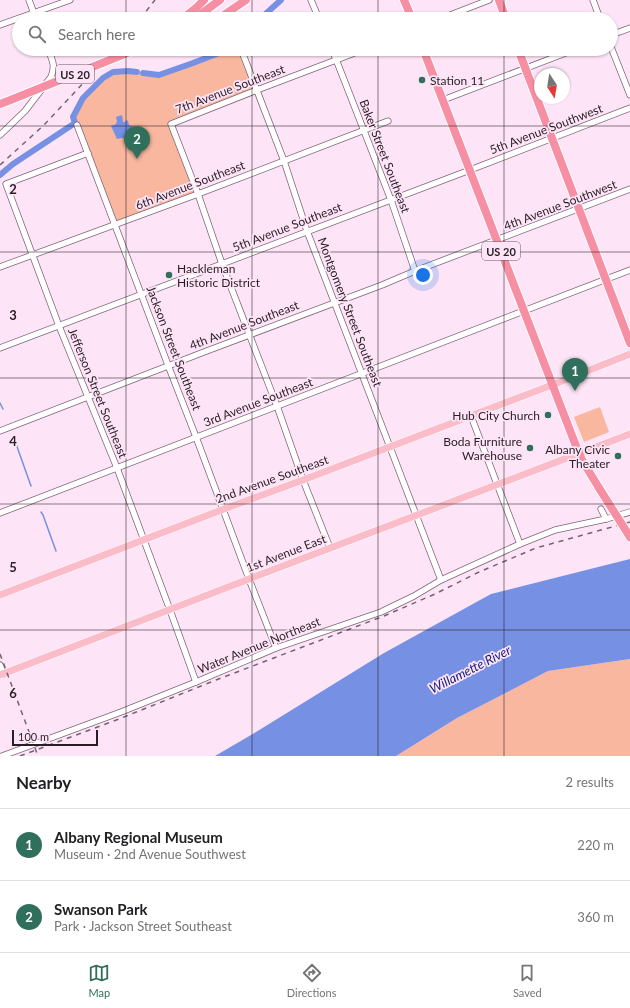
<!DOCTYPE html>
<meta charset="utf-8">
<style>
body{margin:0;font-family:Lato,sans-serif;background:#f2f2f2;color:#202124}
.compass{position:absolute;left:534px;top:68px;width:36px;height:36px;border-radius:50%;background:#fff;box-shadow:0 1px 3px #0004;rotate:168deg}
.scale{position:absolute;left:12px;bottom:10px;width:86px;box-sizing:border-box;padding-left:4px;border:2px solid #291e26;border-top:0;font-size:11px;line-height:14px;white-space:nowrap;color:#291e26;-webkit-text-stroke:3px #fde4f6;paint-order:stroke}
.you{position:absolute;left:423px;top:275px;width:14px;height:14px;margin:-10px;border:3px solid #fff;border-radius:50%;background:#1a73e8;box-shadow:0 0 0 6px #1a73e833}
.badge{display:grid;place-items:center;width:26px;height:26px;border-radius:50%;background:#306f5c;color:#fff;font-size:13px;font-weight:700}
.pin{position:absolute;translate:-50% -33px;filter:drop-shadow(0 1px 2px #0008)}
.pin::after{content:'';position:absolute;top:21px;width:14px;height:12px;background:inherit;clip-path:polygon(0 0,100% 0,50% 100%)}
.list{margin:0;padding:0;list-style:none}
h2{display:flex;justify-content:space-between;align-items:center;height:52px;margin:0;padding:0 16px;font-size:17px}
h2 small{font-size:13px;font-weight:400;color:#757577}
.list li{display:grid;grid-template-columns:26px 1fr auto;gap:12px;align-items:center;box-sizing:border-box;height:72px;padding:0 16px;border-top:1px solid #e0e0e0}
.list b{display:block;font-size:15px;white-space:nowrap}
.list p{margin:0;font-size:13px;white-space:nowrap;color:#757577}
.list em{font-size:13px;font-style:normal;color:#757577}
.icon{flex:none;width:22px;height:22px;fill:none;stroke:currentColor;stroke-width:2;stroke-linecap:round;stroke-linejoin:round}
.map{position:relative;flex:none;width:630px;height:756px;overflow:hidden}
.search{position:absolute;background:#fff;box-shadow:0 1px 3px #0004;left:12px;right:12px;top:12px;height:44px;display:flex;align-items:center;gap:10px;box-sizing:border-box;padding:0 14px;border-radius:22px;color:#757577;font-size:15px}
.sheet{height:196px;background:#fff}
nav{display:flex;justify-content:space-around;align-items:center;box-sizing:border-box;height:56px;border-top:1px solid #e0e0e0;background:#fff;font-size:11px;color:#757577}
nav a{display:grid;justify-items:center;gap:2px}
nav .on{color:#306f5c}
.map>svg:first-child{display:block}
.green{fill:#f9b79f}
.water{fill:#7690e3}
.lines{fill:none;stroke-linecap:round;stroke-linejoin:round}
.stream{stroke:#7690e3;stroke-width:1.5}
.canal{stroke:#7690e3;stroke-width:6}
.minor-casing{stroke:#806479;stroke-width:7}
.major-casing{stroke:#fff;stroke-width:8}
.highway-casing{stroke:#fff;stroke-width:10}
.minor{stroke:#fff;stroke-width:5.5}
.major{stroke:#fabcc8;stroke-width:7}
.highway{stroke:#f68fa3;stroke-width:8}
.rail{stroke:#746470;stroke-width:1.5;stroke-dasharray:5 5;stroke-linecap:butt}
.highway-bridge-casing{stroke:#fff;stroke-width:10;stroke-linecap:butt}
.highway-bridge{stroke:#f68fa3;stroke-width:8}
.grid{fill:none;stroke:#291e26;stroke-width:1;stroke-opacity:0.55}
.poi-dot{fill:#306f5c;stroke:#fde4f6;stroke-width:1.5}
.labels{text-anchor:middle;dominant-baseline:central;stroke-width:3.5;stroke-linejoin:round;paint-order:stroke}
.shield{fill:#fde4f6;stroke:#695964;stroke-width:1}
.shield-label{font-size:11px;font-weight:bold;fill:#291e26}
.poi-label{font-size:12px;fill:#291e26;stroke:#fde4f6;text-anchor:end}
.street-label{font-size:12px;fill:#291e26;stroke:#fde4f6}
.water-label{font-size:13px;font-style:italic;fill:#192381;stroke:#fde4f6}
.grid-label{font-size:13px;text-anchor:middle;font-weight:bold;fill:#291e26;stroke:#fde4f6;stroke-width:3.5;stroke-linejoin:round;paint-order:stroke}
</style>
<div class="map">
<svg width="630" height="756" viewBox="0 0 630 756">
<rect width="100%" height="100%" fill="#fde4f6"/>
<g class="green">
<path d="M223 49H241L257 90 171 124 198 194 115 225 73 117 83 98 103 78 113 72 128 71 159 75 193 63 219 53Z"/>
<path d="M600 407 602 412V413L609 432 584 442 574 417Z"/>
<path d="M630 659V756H396L457 718 548 671Z"/>
</g>
<g class="water">
<path d="M122 115 123 122H125L126 120 128 121 129 125 132 126 135 131 133 137 127 140 122 138 117 139 111 126 116 124 117 121 116 117Z"/>
<path d="M630 559V659L548 671 457 718 396 756H215L251 735 384 653 491 594Z"/>
</g>
<g class="lines">
<g class="stream">
<path d="M0 403 3 409"/>
<path d="M15 441 31 486"/>
<path d="M41 512 43 515 56 551"/>
</g>
<g class="canal">
<path d="M260 19 281 0"/>
<path d="M143 73 159 75 193 63 219 53 223 49"/>
<path d="M0 175 13 164 75 123 73 117 83 98 103 78 113 72 128 71 137 72"/>
</g>
<defs>
<g id="minor">
<path d="M29 0 36 19"/>
<path d="M311 0 319 19"/>
<path d="M593 0 600 19"/>
<path d="M440 19 489 0"/>
<path d="M0 25 70 0"/>
<path d="M611 35 630 28"/>
<path d="M611 47 630 95"/>
<path d="M241 49 284 161 307 231 441 580"/>
<path d="M332 49 391 200 415 271"/>
<path d="M443 100 576 49"/>
<path d="M77 125 168 365 196 437 249 579 276 648"/>
<path d="M0 135 25 111 51 77C56 65 52 60 48 49"/>
<path d="M88 153 6 184 59 326 117 468 170 610 196 682"/>
<path d="M0 267 198 194 388 121"/>
<path d="M0 348 470 170 630 108"/>
<path d="M471 416 520 544"/>
<path d="M0 431 204 352 382 285 415 271 630 189"/>
<path d="M601 509 606 519"/>
<path d="M0 513 630 270"/>
<path d="M330 548 303 480 277 406 222 264 198 194 171 124 257 90 365 49"/>
<path d="M0 665 4 674"/>
<path d="M2 756 121 712 196 682 276 648 381 612 414 596 441 580 520 544 555 530 606 519 630 512"/>
</g>
<g id="major">
<path d="M0 595 224 509 303 480 552 385 630 354"/>
<path d="M0 675 249 579 630 434"/>
</g>
<g id="highway">
<path d="M404 0 412 19"/>
<path d="M499 0 506 19"/>
<path d="M182 19 197 7 204 0"/>
<path d="M194 19 220 0"/>
<path d="M218 19 246 0"/>
<path d="M423 49 576 446 582 460 599 488"/>
<path d="M518 49 630 343"/>
<path d="M0 104 13 99"/>
</g>
</defs>
<use href="#minor" class="minor-casing"/>
<use href="#major" class="major-casing"/>
<use href="#highway" class="highway-casing"/>
<use href="#minor" class="minor"/>
<use href="#major" class="major"/>
<use href="#highway" class="highway"/>
<g class="rail">
<path d="M140 19 155 0"/>
<path d="M0 165 44 125 102 63 115 49"/>
<path d="M0 654 38 756"/>
<path d="M20 756 119 719 216 680 384 616 435 594 479 572 536 548 630 522"/>
</g>
<defs>
<g id="highway-bridge">
<path d="M13 99 137 49"/>
<path d="M599 488 630 537"/>
</g>
</defs>
<use href="#highway-bridge" class="highway-bridge-casing"/>
<use href="#highway-bridge" class="highway-bridge"/>
</g>
<path class="grid" d="M126 0V19M252 0V19M378 0V19M504 0V19M126 49V756M252 49V756M378 49V756M504 49V756M0 126H630M0 252H630M0 378H630M0 504H630M0 630H630"/>
<g class="poi-dot">
<circle cx="422" cy="80" r="4"/>
<circle cx="169" cy="275" r="4"/>
<circle cx="548" cy="415" r="4"/>
<circle cx="530" cy="448" r="4"/>
<circle cx="618" cy="456" r="4"/>
</g>
<g class="labels">
<g class="shield">
<rect x="56" y="65" width="38" height="18" rx="3"/>
<rect x="482" y="242" width="38" height="18" rx="3"/>
</g>
<g class="shield-label">
<text x="75" y="74">US 20</text>
<text x="501" y="251">US 20</text>
</g>
<g class="poi-label">
<text x="430" y="80" text-anchor="start">Station 11</text>
<text x="177" y="268" text-anchor="start">Hackleman<tspan x="177" dy="14">Historic District</tspan></text>
<text x="540" y="415">Hub City Church</text>
<text x="522" y="441">Boda Furniture<tspan x="522" dy="14">Warehouse</tspan></text>
<text x="610" y="449">Albany Civic<tspan x="610" dy="14">Theater</tspan></text>
</g>
<g class="street-label">
<text transform="translate(230 89) rotate(-21)">7th Avenue Southeast</text>
<text transform="translate(546 129) rotate(-21)">5th Avenue Southwest</text>
<text transform="translate(385 156) rotate(69)">Baker Street Southeast</text>
<text transform="translate(190 185) rotate(-21)">6th Avenue Southeast</text>
<text transform="translate(560 205) rotate(-21)">4th Avenue Southwest</text>
<text transform="translate(287 227) rotate(-21)">5th Avenue Southeast</text>
<text transform="translate(350 312) rotate(69)">Montgomery Street Southeast</text>
<text transform="translate(244 325) rotate(-21)">4th Avenue Southeast</text>
<text transform="translate(174 348) rotate(69)">Jackson Street Southeast</text>
<text transform="translate(98 393) rotate(68)">Jefferson Street Southeast</text>
<text transform="translate(258 402) rotate(-21)">3rd Avenue Southeast</text>
<text transform="translate(272 479) rotate(-20)">2nd Avenue Southeast</text>
<text transform="translate(286 553) rotate(-21)">1st Avenue East</text>
<text transform="translate(259 645) rotate(-22)">Water Avenue Northeast</text>
</g>
<g class="water-label">
<text transform="translate(470 669) rotate(-27)">Willamette River</text>
</g>
</g>
<g class="grid-label">
<text x="13" y="194">2</text>
<text x="13" y="320">3</text>
<text x="13" y="446">4</text>
<text x="13" y="572">5</text>
<text x="13" y="698">6</text>
</g>
</svg>
<svg class="compass" viewBox="-18 -18 36 36"><path d="M0-13l5 13h-10z" fill="#e53935"/><path d="M0 13l5-13h-10z" fill="#757577"/></svg>
<div class="scale">100 m</div>
<div class="you"></div>
<div class="pin badge" style="left:575px;top:391px">1</div>
<div class="pin badge" style="left:137px;top:159px">2</div>
<div class="search"><svg class="icon" aria-label="search" viewBox="0 0 24 24"><circle cx="10" cy="10" r="6"/><path d="M15 15l6 6"/></svg>Search here</div>
</div>
<section class="sheet">
<h2>Nearby<small>2 results</small></h2>
<ul class="list">
<li><span class="badge">1</span><div><b>Albany Regional Museum</b><p>Museum · 2nd Avenue Southwest</p></div><em>220 m</em></li>
<li><span class="badge">2</span><div><b>Swanson Park</b><p>Park · Jackson Street Southeast</p></div><em>360 m</em></li>
</ul>
</section>
<nav>
<a class="on"><svg class="icon" aria-label="map" viewBox="0 0 24 24"><path d="M3 6l6-2 6 2 6-2v14l-6 2-6-2-6 2zM9 4v14M15 6v14"/></svg>Map</a>
<a><svg class="icon" aria-label="directions" viewBox="0 0 24 24"><path d="M12 3l9 9-9 9-9-9zM9 14v-3h6M13 9l2 2-2 2"/></svg>Directions</a>
<a><svg class="icon" aria-label="saved" viewBox="0 0 24 24"><path d="M7 4h10v16l-5-4-5 4z"/></svg>Saved</a>
</nav>
